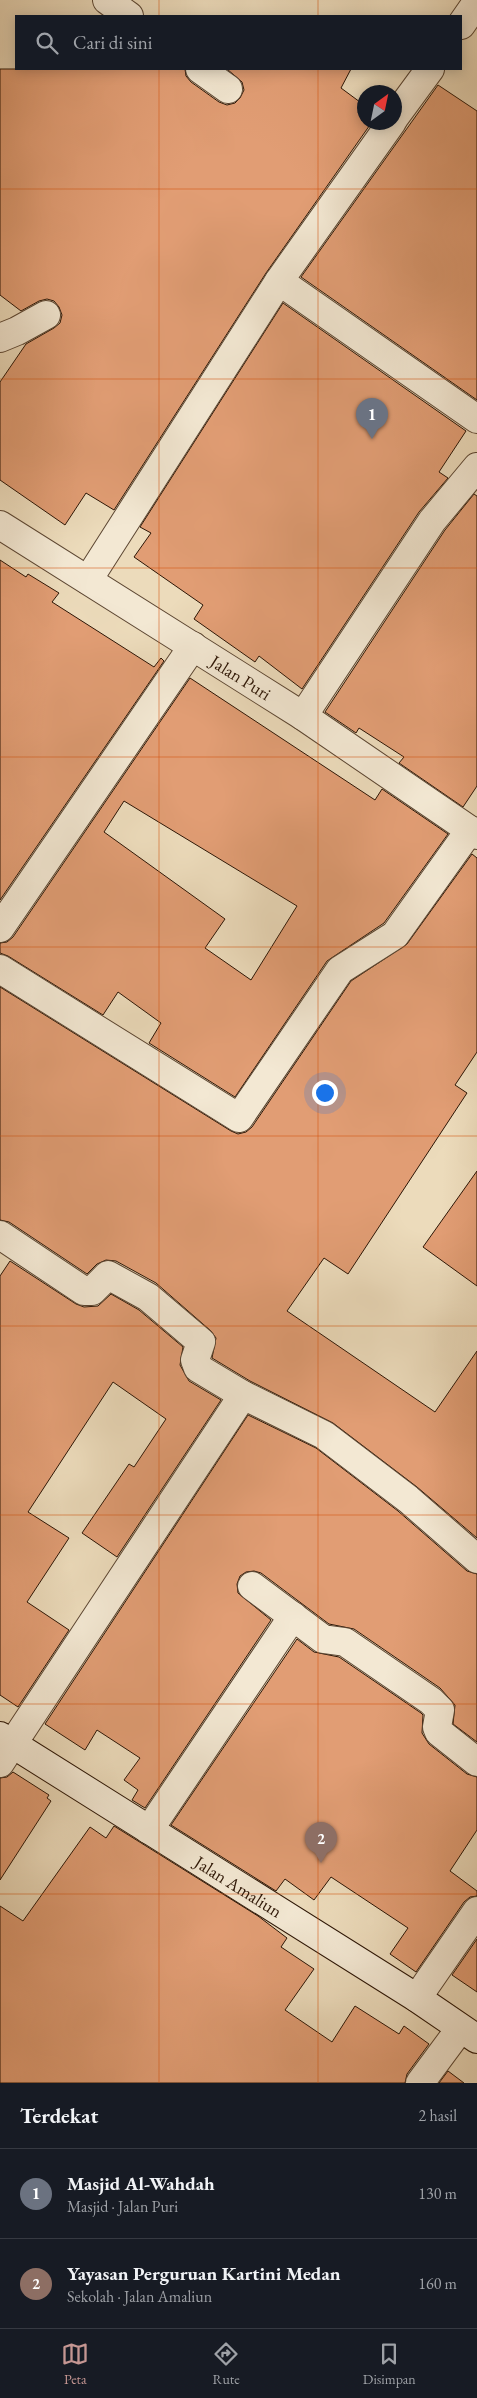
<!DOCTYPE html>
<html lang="id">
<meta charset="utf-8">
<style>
body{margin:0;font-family:"EB Garamond",serif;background:#20242c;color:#f1f3f6}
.compass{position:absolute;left:357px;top:85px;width:45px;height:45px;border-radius:50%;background:#171b24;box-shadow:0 2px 12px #0003;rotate:33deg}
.you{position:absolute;left:324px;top:1092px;width:18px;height:18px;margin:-12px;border:4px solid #fff;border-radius:50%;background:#1a73e8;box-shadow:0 0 0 8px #1a73e833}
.badge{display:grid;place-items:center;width:32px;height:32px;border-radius:50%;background:#c59692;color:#fff;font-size:16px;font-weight:700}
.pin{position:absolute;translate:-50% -41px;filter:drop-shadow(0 1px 2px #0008)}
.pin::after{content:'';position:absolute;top:26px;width:18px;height:15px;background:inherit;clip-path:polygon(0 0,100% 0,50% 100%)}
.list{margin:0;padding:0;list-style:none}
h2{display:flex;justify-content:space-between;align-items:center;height:65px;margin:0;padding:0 20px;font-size:21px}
h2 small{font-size:16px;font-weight:400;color:#9ea1a6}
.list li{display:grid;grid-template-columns:32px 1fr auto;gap:15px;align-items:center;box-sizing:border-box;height:90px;padding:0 20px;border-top:1px solid #363941}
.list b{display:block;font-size:19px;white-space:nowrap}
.list p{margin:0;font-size:16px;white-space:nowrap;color:#9ea1a6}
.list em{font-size:16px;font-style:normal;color:#9ea1a6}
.icon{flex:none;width:28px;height:28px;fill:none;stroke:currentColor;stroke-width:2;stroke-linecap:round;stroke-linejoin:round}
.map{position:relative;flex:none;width:477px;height:2083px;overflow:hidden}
.search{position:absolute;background:#171b24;box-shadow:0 2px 12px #0003;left:15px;right:15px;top:15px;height:55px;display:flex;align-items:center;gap:12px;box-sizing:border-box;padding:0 18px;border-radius:0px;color:#9ea1a6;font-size:19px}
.sheet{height:245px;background:#171b24}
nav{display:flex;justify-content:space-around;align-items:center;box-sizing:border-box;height:70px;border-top:1px solid #363941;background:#171b24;font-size:14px;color:#9ea1a6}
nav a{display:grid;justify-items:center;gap:2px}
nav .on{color:#c59692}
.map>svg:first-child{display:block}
.building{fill:#e19d74;stroke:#2c1505;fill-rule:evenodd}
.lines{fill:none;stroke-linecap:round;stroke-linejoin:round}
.street-casing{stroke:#5c4632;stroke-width:30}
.secondary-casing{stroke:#2c1505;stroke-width:30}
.street{stroke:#f3e8d3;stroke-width:28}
.secondary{stroke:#f3e8d3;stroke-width:28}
.grid{fill:none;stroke:#d5520b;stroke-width:1;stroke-opacity:0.55}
.labels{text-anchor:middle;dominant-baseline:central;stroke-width:4;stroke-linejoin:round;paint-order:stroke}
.street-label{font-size:18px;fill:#2c1505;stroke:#f3e8d3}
</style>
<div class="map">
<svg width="477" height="2083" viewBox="0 0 477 2083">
<rect width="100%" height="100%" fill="#ecdbbb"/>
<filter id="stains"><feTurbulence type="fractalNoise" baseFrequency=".004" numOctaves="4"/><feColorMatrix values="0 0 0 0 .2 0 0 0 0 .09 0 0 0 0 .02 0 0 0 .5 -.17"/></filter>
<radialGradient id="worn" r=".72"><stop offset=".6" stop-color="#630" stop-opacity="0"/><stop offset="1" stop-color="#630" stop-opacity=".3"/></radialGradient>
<g class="building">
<path d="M0 69H185L186 76 191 82 219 102 227 105 235 103 240 98 244 90 242 82 227 69H351L341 88 364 105V122H372L266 273 114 510 86 493 65 525 0 480V382L26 344 54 328 60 323 62 315 59 307 54 301 47 299 39 301 21 311 0 295Z"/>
<path d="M438 85 477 111V400L301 277Z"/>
<path d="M283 303 466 431 439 472 448 478 419 512 302 689 259 656 255 662 194 619 203 605 134 557 151 533 140 527Z"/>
<path d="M474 494 477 496V786L463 807 399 763 404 757 359 728 356 733 325 712 445 530Z"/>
<path d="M0 560 26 577 28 574 59 593 52 602 154 667 161 658 164 661 0 900Z"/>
<path d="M190 678 375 800 382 789 448 834 384 923 327 961 235 1097 149 1043 161 1023 118 992 103 1015 8 956 0 953V943L7 942 13 937ZM124 801 297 906 251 980 205 948 225 919 104 832Z"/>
<path d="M472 854 477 858V1052L455 1085 467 1093 348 1274 324 1258 287 1311 435 1412 477 1351V1538L417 1487 333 1423 250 1381 212 1358 216 1338 211 1331 156 1283 116 1261 106 1260 97 1264 87 1274 9 1222 0 1220V987L231 1131 238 1134 246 1132 252 1127 351 981 407 944Z"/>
<path d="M477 1171V1286L423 1247Z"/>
<path d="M10 1261 76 1304 84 1307 98 1306 111 1294 139 1310 183 1347 180 1365 189 1381 221 1400 117 1557 82 1533 129 1464 134 1467 166 1419 113 1382 28 1512 69 1538 27 1602 69 1630 18 1707 0 1695V1276Z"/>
<path d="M248 1415 316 1448 398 1511 467 1571 477 1574V1742L453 1724 455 1705 440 1688 354 1629 329 1624 261 1573 254 1571 246 1572 240 1576 237 1584 238 1593 271 1620 145 1808 132 1800 138 1790 124 1780 140 1758 97 1730 85 1750 45 1724Z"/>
<path d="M297 1639 314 1652 339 1657 421 1713 423 1715 422 1733 429 1744 467 1774 477 1777V1830L450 1871 477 1891V1896L470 1897 464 1902 416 1972 390 1954 408 1928 331 1877 314 1900 285 1879 276 1891 171 1825Z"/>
<path d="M13 1772 49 1795 47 1798 51 1801 0 1880V1778L7 1777Z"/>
<path d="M114 1826 258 1916 287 1938 281 1947 314 1969 285 2010 332 2042 355 2006 399 2034 404 2026 429 2044 407 2074 405 2083H0V1906L23 1921 90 1827 106 1838Z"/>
<path d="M477 1939V1992L452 1975Z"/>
<path d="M448 2071 464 2083H439Z"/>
</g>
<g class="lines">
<defs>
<g id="street">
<path d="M107 0 129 16"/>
<path d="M461 25 477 2"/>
<path d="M200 69 228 89"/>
<path d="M394 118 430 69"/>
<path d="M279 281 477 419"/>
<path d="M0 338 17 331 46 315"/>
<path id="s1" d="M0 525 303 716 477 835"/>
<path d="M88 580 279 281 392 122"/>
<path d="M303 716 432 521 477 467"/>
<path d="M0 928 193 646"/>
<path d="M0 969 239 1118 340 970 395 935 470 830"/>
<path d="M0 1235 84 1291H92L108 1275 148 1297 201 1342 195 1360 198 1368 243 1395 324 1435 408 1499 477 1559"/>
<path d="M252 1586 323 1639 345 1642 431 1701 440 1710 437 1727 439 1732 477 1762"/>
<path d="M0 1763 243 1395"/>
<path d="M149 1830 293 1616"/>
<path d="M417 1998 477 1911"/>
<path d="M420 2083 460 2029"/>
</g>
<g id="secondary">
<path id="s2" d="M0 1736 417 1998 477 2039"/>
</g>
</defs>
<use href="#street" class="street-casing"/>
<use href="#secondary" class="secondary-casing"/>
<use href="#street" class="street"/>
<use href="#secondary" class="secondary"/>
</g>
<path class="grid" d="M159 0V16M318 0V16M159 69V2083M318 69V2083M0 189H477M0 379H477M0 568H477M0 757H477M0 947H477M0 1136H477M0 1326H477M0 1515H477M0 1704H477M0 1894H477"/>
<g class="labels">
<g class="street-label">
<text stroke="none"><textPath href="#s1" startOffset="285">Jalan Puri</textPath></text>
<text stroke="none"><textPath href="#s2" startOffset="282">Jalan Amaliun</textPath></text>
</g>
</g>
<rect width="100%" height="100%" filter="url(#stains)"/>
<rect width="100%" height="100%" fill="url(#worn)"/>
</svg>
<svg class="compass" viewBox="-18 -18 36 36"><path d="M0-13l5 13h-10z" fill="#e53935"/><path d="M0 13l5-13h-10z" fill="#9ea1a6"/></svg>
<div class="you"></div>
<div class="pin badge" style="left:372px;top:439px;background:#6b7280">1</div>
<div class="pin badge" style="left:321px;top:1863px;background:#8d6e63">2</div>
<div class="search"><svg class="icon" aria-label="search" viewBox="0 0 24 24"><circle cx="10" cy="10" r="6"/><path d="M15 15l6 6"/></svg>Cari di sini</div>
</div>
<section class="sheet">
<h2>Terdekat<small>2 hasil</small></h2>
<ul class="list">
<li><span class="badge" style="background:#6b7280">1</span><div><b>Masjid Al-Wahdah</b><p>Masjid · Jalan Puri</p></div><em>130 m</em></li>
<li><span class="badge" style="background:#8d6e63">2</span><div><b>Yayasan Perguruan Kartini Medan</b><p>Sekolah · Jalan Amaliun</p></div><em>160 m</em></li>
</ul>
</section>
<nav>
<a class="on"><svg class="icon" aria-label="map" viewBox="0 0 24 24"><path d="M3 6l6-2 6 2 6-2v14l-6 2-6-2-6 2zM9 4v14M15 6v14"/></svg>Peta</a>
<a><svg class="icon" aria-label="directions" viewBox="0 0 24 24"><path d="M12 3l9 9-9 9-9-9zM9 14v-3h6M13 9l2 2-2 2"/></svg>Rute</a>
<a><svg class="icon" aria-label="saved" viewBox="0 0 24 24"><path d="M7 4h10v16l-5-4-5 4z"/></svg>Disimpan</a>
</nav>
